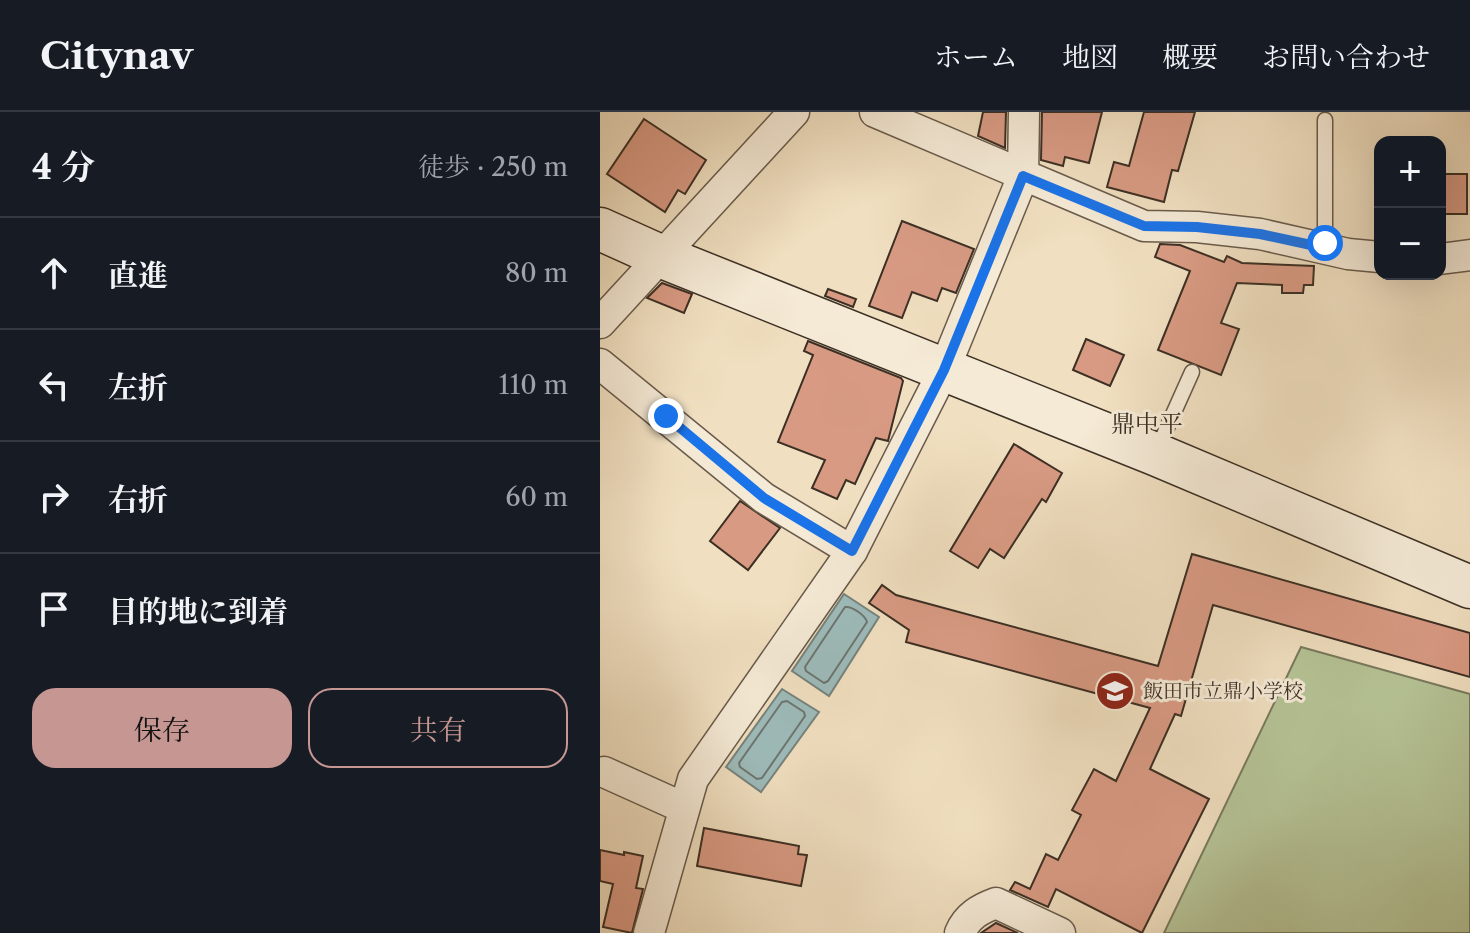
<!DOCTYPE html>
<html lang="ja">
<meta charset="utf-8">
<style>
body{margin:0;font-family:"Libre Caslon Text","Noto Serif JP",serif;background:#242831;color:#f1f3f6}
.controls{position:absolute;right:24px;top:24px;display:grid;overflow:hidden;border-radius:16px;box-shadow:0 8px 32px #0002}
.controls button{width:72px;height:72px;display:grid;place-items:center;padding:0;border:0;border-bottom:2px solid #363941;background:#171b24;color:#f1f3f6;font:40px sans-serif}
.stop{position:absolute;width:24px;height:24px;margin:-18px;border:6px solid #1a73e8;border-radius:50%;background:#fff}
.stop.end{background:#1a73e8;border-color:#fff;box-shadow:0 2px 8px #0008}
.list{margin:0;padding:0;list-style:none}
h2{display:flex;justify-content:space-between;align-items:center;height:104px;margin:0;padding:0 32px;font-size:34px}
h2 small{font-size:26px;font-weight:400;color:#9ea1a6}
.list li{display:grid;grid-template-columns:52px 1fr auto;gap:24px;align-items:center;box-sizing:border-box;height:112px;padding:0 32px;border-top:2px solid #363941}
.list b{display:block;font-size:30px;white-space:nowrap}
.list em{font-size:26px;font-style:normal;color:#9ea1a6}
.actions{display:flex;gap:16px;padding:24px 32px}
.actions a{flex:1;padding:18px 0;border:2px solid #c59692;border-radius:24px;text-align:center;font-size:28px;color:#c59692}
.actions .main{background:#c59692;color:#111}
.icon{flex:none;width:44px;height:44px;fill:none;stroke:currentColor;stroke-width:2;stroke-linecap:round;stroke-linejoin:round}
.map{position:relative;flex:none;width:870px;height:821px;overflow:hidden}
header{display:flex;align-items:center;gap:48px;box-sizing:border-box;height:112px;padding:0 40px;background:#171b24;border-bottom:2px solid #363941}
header strong{font-size:38px}
nav{display:flex;gap:44px;margin-inline-start:auto;font-size:28px}
main{display:flex}
aside{flex:1;background:#171b24}
.map>svg:first-child{display:block}
.green{fill:#b5c396;stroke:#78795d;stroke-width:2}
.water{fill:#9dbbba;stroke:#76837e;stroke-width:2}
.lines{fill:none;stroke-linecap:round;stroke-linejoin:round}
.shore{stroke:#6c756f;stroke-width:2}
.building{fill:#d89a83;stroke:#3c2f24;stroke-width:2}
.lane-casing{stroke:#695b4b;stroke-width:17}
.street-casing{stroke:#695b4b;stroke-width:33}
.secondary-casing{stroke:#3c2f24;stroke-width:45}
.lane{stroke:#f5ead6;stroke-width:14}
.street{stroke:#f5ead6;stroke-width:30}
.secondary{stroke:#f5ead6;stroke-width:42}
.route{stroke:#1a73e8;stroke-width:10}
.labels{text-anchor:middle;dominant-baseline:central;stroke-width:6;stroke-linejoin:round;paint-order:stroke}
.poi-label{font-size:20px;fill:#3c2f24;stroke:#f5ead6;text-anchor:start}
.quarter-label{font-size:24px;fill:#3c2f24;stroke:#f5ead6}
</style>
<header>
<strong>Citynav</strong>
<nav><a>ホーム</a><a>地図</a><a>概要</a><a>お問い合わせ</a></nav>
</header>
<main>
<aside>
<h2>4 分<small>徒歩 · 250 m</small></h2>
<ul class="list">
<li><svg class="icon" aria-label="ahead" viewBox="0 0 24 24"><path d="M12 20V5M6 11l6-6 6 6"/></svg><div><b>直進</b></div><em>80 m</em></li>
<li><svg class="icon" aria-label="left" viewBox="0 0 24 24"><path d="M17 20v-9H6M10 6l-5 5 5 5"/></svg><div><b>左折</b></div><em>110 m</em></li>
<li><svg class="icon" aria-label="right" viewBox="0 0 24 24"><path d="M7 20v-9h11M14 6l5 5-5 5"/></svg><div><b>右折</b></div><em>60 m</em></li>
<li><svg class="icon" aria-label="arrive" viewBox="0 0 24 24"><path d="M6 21V4h12l-3 4 3 4H6"/></svg><div><b>目的地に到着</b></div></li>
</ul>
<div class="actions"><a class="main">保存</a><a>共有</a></div>
</aside>
<div class="map">
<svg width="870" height="821" viewBox="0 0 870 821">
<rect width="100%" height="100%" fill="#f0dfc0"/>
<filter id="stains"><feTurbulence type="fractalNoise" baseFrequency=".0025" numOctaves="4"/><feColorMatrix values="0 0 0 0 .2 0 0 0 0 .09 0 0 0 0 .02 0 0 0 .5 -.17"/></filter>
<radialGradient id="worn" r=".72"><stop offset=".6" stop-color="#630" stop-opacity="0"/><stop offset="1" stop-color="#630" stop-opacity=".3"/></radialGradient>
<path class="green" d="M701 535 870 582V821H564Z"/>
<g class="water">
<path d="M244 482 279 505 229 584 192 559Z"/>
<path d="M182 577 219 600 161 680 126 655Z"/>
</g>
<g class="lines">
<g class="shore">
<path d="M245 495C252 494 265 503 267 510L228 569 224 571 206 559 205 555Z"/>
<path d="M187 589 204 600 205 604 162 666 157 667 140 655 139 651 182 590Z"/>
</g>
</g>
<g class="building">
<path d="M383 0H406L405 36 378 24Z"/>
<path d="M442 0H502L489 51 465 45 463 54 441 48Z"/>
<path d="M544 0H595L578 59 572 58 564 90 507 75 514 50 529 54Z"/>
<path d="M44 7 106 48 85 82 78 78 65 100 7 62Z"/>
<rect x="840" y="62" width="27" height="40"/>
<path d="M302 109 374 137 356 181 342 176 337 189 312 180 302 206 269 194Z"/>
<path d="M560 132 580 133 624 150 627 144 642 151 714 154 713 173H704L703 181H682V173L637 171 621 211 639 217 621 263 558 238 590 159 555 145Z"/>
<path d="M62 171 92 182 84 201 47 186Z"/>
<path d="M228 177 256 187 253 195 225 184Z"/>
<path d="M486 227 524 243 510 274 473 258Z"/>
<path d="M208 229 301 266 303 269 288 329 276 326 255 372 246 368 237 387 212 376 225 348 178 330 213 243 204 239Z"/>
<path d="M414 332 462 361 446 390 442 387 404 446 390 437 378 456 350 439Z"/>
<path d="M140 389 180 416 148 458 110 429Z"/>
<path d="M592 442 870 521V565L613 493 581 604 575 602 550 657 609 687 542 821 456 777 448 795 410 778 415 770 430 777 446 742 458 748 481 703 472 698 494 657 516 669 550 596 306 530 309 518 269 491 282 473 296 483 558 554Z"/>
<path d="M104 716 199 734 198 742 207 743 201 774 97 754Z"/>
<path d="M0 738 24 743V740L43 744 36 776 43 777 32 821 3 815 13 772 0 769Z"/>
<path d="M396 811 418 821H381Z"/>
</g>
<g class="lines">
<defs>
<g id="lane">
<path d="M725 136V8"/>
<path d="M557 338 592 260"/>
</g>
<g id="street">
<path d="M275 0 544 114 597 115 660 122 748 142 780 145"/>
<path d="M840 147 870 143"/>
<path d="M0 211 194 0"/>
<path d="M0 252 164 386 252 439"/>
<path d="M4 660 84 696"/>
<path d="M49 821 93 667 252 439 344 258 423 64 424 0"/>
<path d="M360 821C367 804 380 797 396 791L460 821"/>
</g>
<path id="secondary" d="M0 117 60 144 555 342 870 475"/>
</defs>
<use href="#lane" class="lane-casing"/>
<use href="#street" class="street-casing"/>
<use href="#secondary" class="secondary-casing"/>
<use href="#lane" class="lane"/>
<use href="#street" class="street"/>
<use href="#secondary" class="secondary"/>
</g>
<g class="lines">
<path class="route" d="M66 304 164 386 252 439 344 258 423 64 544 114 597 115 660 122 725 136V131"/>
</g>
<defs>
<symbol id="school-disc" viewBox="-11 -11 22 22"><circle r="9.5" fill="#8f2418" stroke="#f5ead6"/><path d="M0-5L7-2L0 1L-7-2ZM-4 1L0 2.5L4 1V4Q0 6-4 4Z" fill="#fff"/></symbol>
</defs>
<g fill-rule="evenodd">
<use href="#school-disc" x="493" y="557" width="44" height="44"/>
</g>
<g class="labels">
<g class="poi-label">
<text x="543" y="579">飯田市立鼎小学校</text>
</g>
<g class="quarter-label">
<text x="547" y="311">鼎中平</text>
</g>
</g>
<rect width="100%" height="100%" filter="url(#stains)"/>
<rect width="100%" height="100%" fill="url(#worn)"/>
</svg>
<div class="controls">
<button>+</button>
<button>−</button>
</div>
<div class="stop" style="left:725px;top:131px"></div>
<div class="stop end" style="left:66px;top:304px"></div>
</div>
</main>
